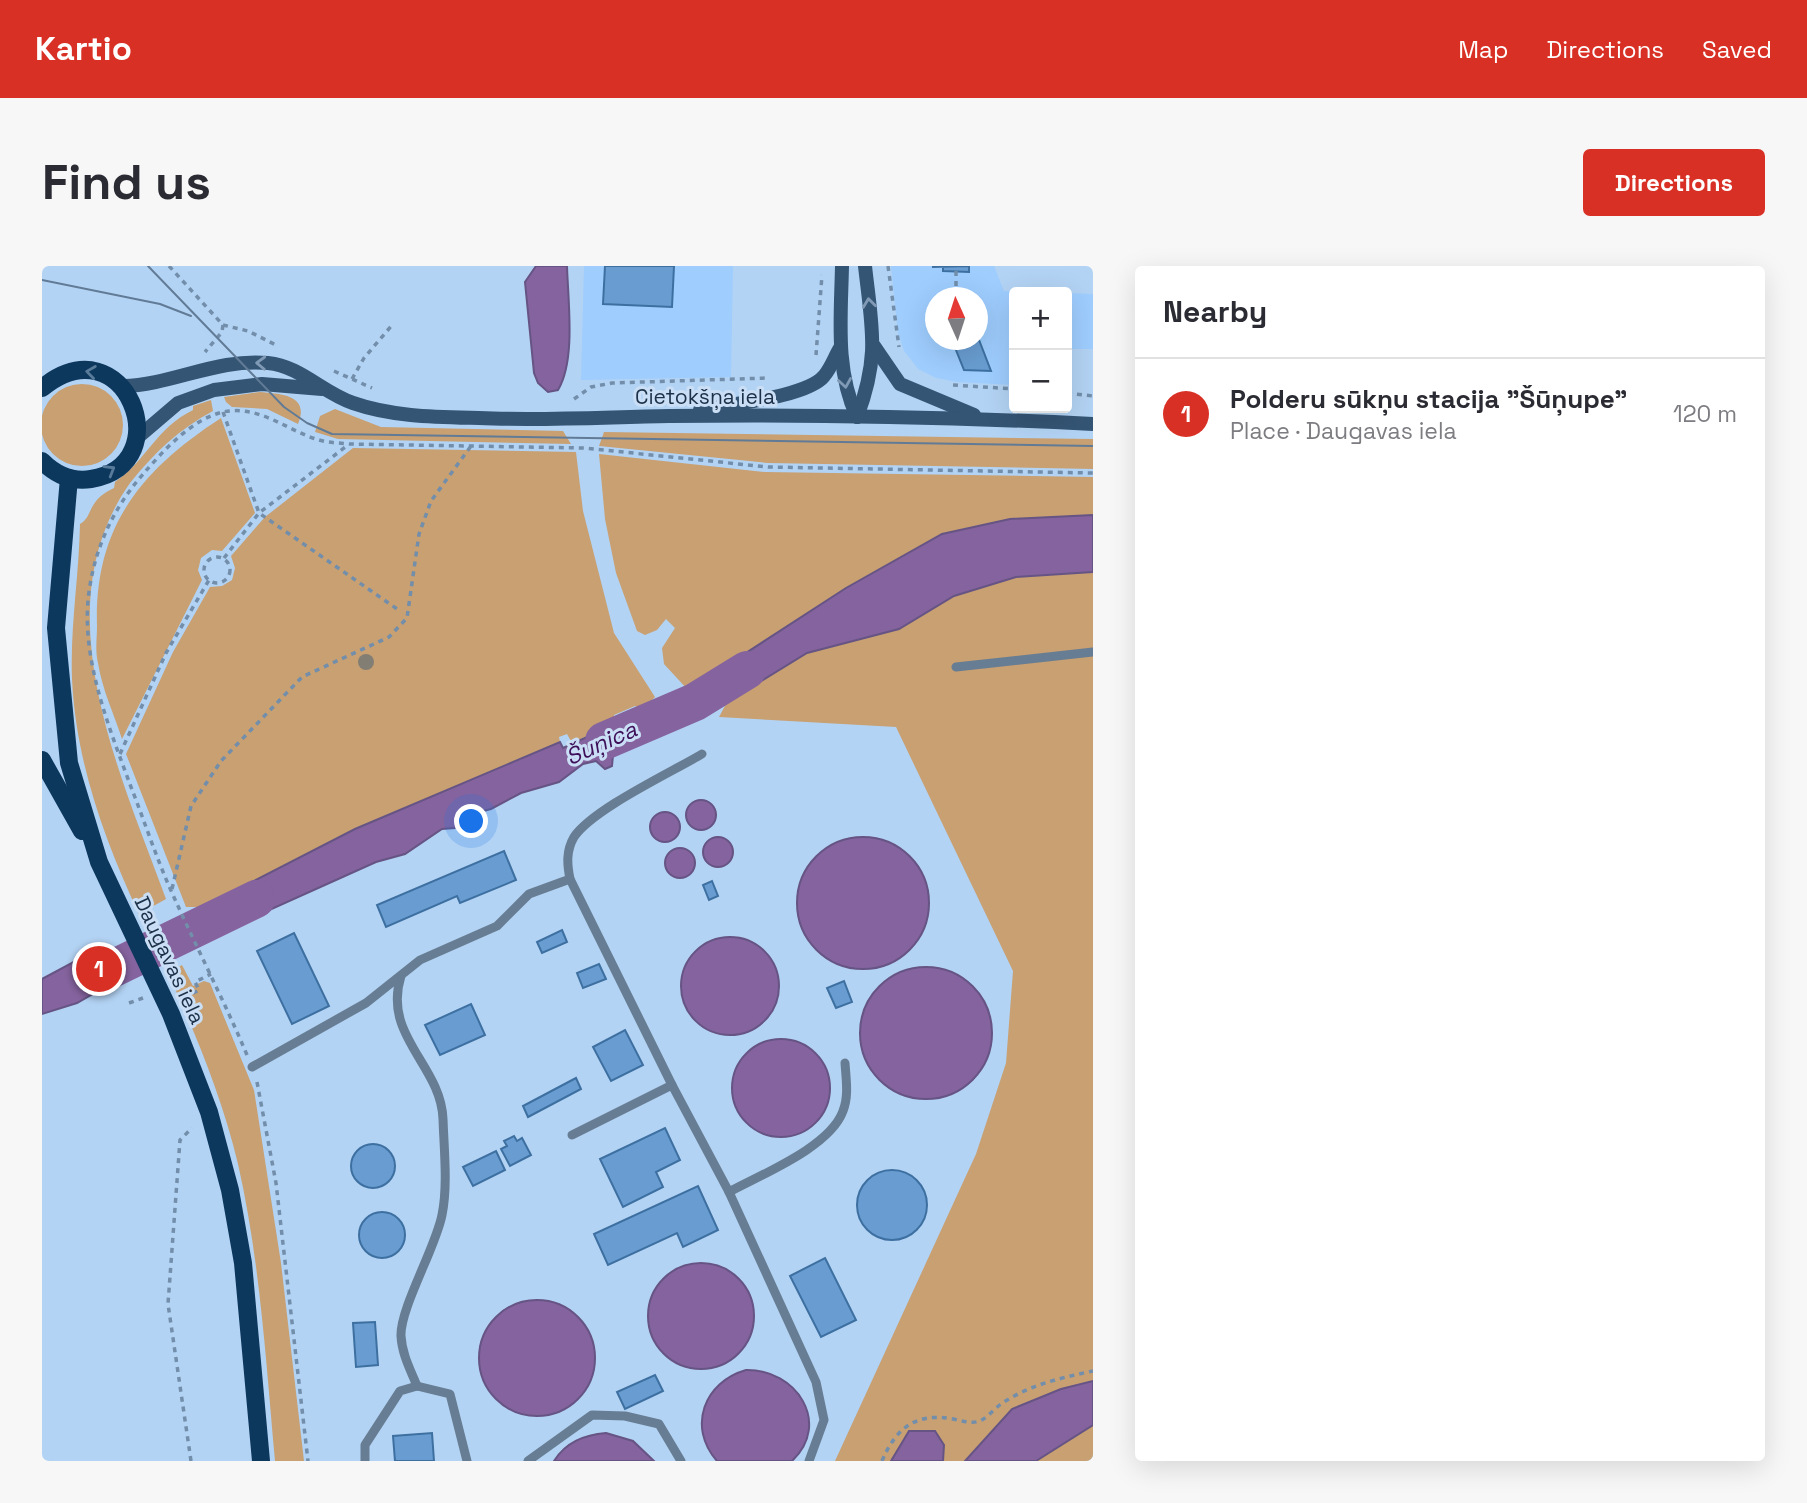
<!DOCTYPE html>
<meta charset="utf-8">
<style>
body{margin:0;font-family:"Space Grotesk",sans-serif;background:#f7f7f7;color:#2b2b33}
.controls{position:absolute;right:21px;top:21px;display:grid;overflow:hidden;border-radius:7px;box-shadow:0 7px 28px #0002}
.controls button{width:63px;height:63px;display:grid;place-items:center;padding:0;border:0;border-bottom:2px solid #e1e1e2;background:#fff;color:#2b2b33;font:35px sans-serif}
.compass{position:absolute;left:883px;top:21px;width:63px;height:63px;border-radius:50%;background:#fff;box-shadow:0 7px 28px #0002;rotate:357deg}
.you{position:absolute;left:430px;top:556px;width:24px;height:24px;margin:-18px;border:5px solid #fff;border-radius:50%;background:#1a73e8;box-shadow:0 0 0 10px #1a73e833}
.badge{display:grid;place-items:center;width:46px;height:46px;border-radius:50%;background:#d93025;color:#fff;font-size:23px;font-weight:700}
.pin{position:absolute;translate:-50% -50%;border:4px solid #fff;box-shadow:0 2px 7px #0006}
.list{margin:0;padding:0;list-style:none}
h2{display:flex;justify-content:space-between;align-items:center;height:91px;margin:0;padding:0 28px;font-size:30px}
h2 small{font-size:23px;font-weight:400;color:#7c7c81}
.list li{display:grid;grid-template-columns:46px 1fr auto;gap:21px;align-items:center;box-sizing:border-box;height:112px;padding:0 28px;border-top:2px solid #e1e1e2}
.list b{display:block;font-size:26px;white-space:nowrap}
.list p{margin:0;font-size:23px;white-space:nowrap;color:#7c7c81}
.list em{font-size:23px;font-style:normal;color:#7c7c81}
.map{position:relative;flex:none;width:1051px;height:1195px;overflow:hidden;border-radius:7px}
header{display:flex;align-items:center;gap:42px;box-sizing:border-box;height:98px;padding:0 35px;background:#d93025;color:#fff}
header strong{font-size:33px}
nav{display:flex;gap:38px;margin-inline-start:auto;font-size:24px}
.intro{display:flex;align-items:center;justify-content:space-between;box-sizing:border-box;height:168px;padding:0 42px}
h1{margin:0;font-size:49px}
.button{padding:18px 32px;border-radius:7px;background:#d93025;color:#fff;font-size:24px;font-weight:700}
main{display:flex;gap:42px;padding:0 42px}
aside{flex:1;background:#fff;border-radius:7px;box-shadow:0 7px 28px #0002}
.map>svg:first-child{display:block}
.built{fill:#9ecdfe;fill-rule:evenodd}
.green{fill:#c8a072}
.water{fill:#85639e;stroke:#665484;stroke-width:2}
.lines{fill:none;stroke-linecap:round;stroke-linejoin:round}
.river{stroke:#85639e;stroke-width:38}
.building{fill:#699dd1;stroke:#3d70a1;stroke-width:2}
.path{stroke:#728eaa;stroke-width:3.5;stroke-dasharray:5 5;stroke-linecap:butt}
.lane{stroke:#677d93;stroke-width:9}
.secondary{stroke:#355575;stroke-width:14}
.primary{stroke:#0d385e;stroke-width:18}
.tram{stroke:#617b96;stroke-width:2}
.tree{fill:#837e73}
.oneway{stroke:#809ab5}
.oneway2{stroke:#597b9a}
.labels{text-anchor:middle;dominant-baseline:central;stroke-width:6;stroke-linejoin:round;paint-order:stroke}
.street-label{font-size:21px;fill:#1c3147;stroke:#cadff5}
.water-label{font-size:23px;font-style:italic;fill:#3f105a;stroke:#cadff5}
</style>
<header>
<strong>Kartio</strong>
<nav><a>Map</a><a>Directions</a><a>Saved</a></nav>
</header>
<div class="intro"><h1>Find us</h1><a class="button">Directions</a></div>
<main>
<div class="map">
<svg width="1051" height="1195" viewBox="0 0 1051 1195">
<rect width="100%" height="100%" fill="#b3d3f4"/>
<g class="built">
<path d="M542 0H691L689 111 539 114Z"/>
<path d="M849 0H952L962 25 1004 26H972V119L915 116 894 112 876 103 862 85 856 67ZM894 32H936V74H894Z"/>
<path d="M1025 27 1051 28V83H1025Z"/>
</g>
<g class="green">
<circle cx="40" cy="159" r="41"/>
<path d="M218 126C240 128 268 129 256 158L225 143 190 141 184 136 182 131Z"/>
<path d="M169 134 171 145C137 163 112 187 88 217 0 342 77 504 124 633L97 648C62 573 34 496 30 413 28 361 37 310 38 258 52 250 44 235 72 222L73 216C106 193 113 163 151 144V140Z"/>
<path d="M293 143 339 161 521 165 529 178 296 173 273 166 278 150Z"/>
<path d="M179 152 213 247 180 285 170 284 159 292 156 304 160 314 80 473C72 448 60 423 56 397 53 385 55 372 55 360 52 261 99 204 179 152Z"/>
<path d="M562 166 1051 173V203L726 197 557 180Z"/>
<path d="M311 182 534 186 541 245 572 367 613 431 610 434 615 446 609 449 593 440 572 449V458L530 477 525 468 517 471 518 476 313 563 161 641H144L84 488 131 386 168 321 180 320 190 314 193 302 189 290 223 251Z"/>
<path d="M557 188 723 206 1051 211V249L968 253 804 322 646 424 622 398 620 382 633 362 624 353 615 364 603 369 595 365 574 307 563 253Z"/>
<path d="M1051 306V1195H793L934 888 964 797 971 705 854 461 677 451 685 436 765 387 856 363 912 330 974 311Z"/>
<path d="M140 699 151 720 162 715 168 717 212 824 239 997 262 1195H233C224 1096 218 995 196 898 180 831 154 769 126 707Z"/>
</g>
<g class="water">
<path d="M494 0H525C526 35 534 94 516 124L506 126 496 117 492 107 483 16Z"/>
<path d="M1051 249V306L974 311 912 330 857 363 765 387 685 436 665 435 660 427 673 407 804 322 900 268 968 253Z"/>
<path d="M602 445 609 449 614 458 611 466 571 489 570 500 563 503 554 495 541 498 517 516 479 527 449 543 430 548 413 562 400 563 363 588 334 596 174 668 161 641 313 563 518 476 521 482Z"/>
<circle cx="659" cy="549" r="15"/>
<circle cx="623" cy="561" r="15"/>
<circle cx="821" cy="637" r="66"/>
<circle cx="676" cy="586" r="15"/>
<circle cx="638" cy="597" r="15"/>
<circle cx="688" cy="720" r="49"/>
<path d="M37 693 54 726 35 737 0 748V713Z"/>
<circle cx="884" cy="767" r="66"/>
<circle cx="739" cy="822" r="49"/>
<circle cx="659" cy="1050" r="53"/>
<circle cx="495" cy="1092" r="58"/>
<path d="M704 1104C754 1103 790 1157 750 1195H675C645 1161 662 1116 704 1104Z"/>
<path d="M1051 1115V1159L994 1195H923L970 1143 1019 1123Z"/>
<path d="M867 1165H893L902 1179 901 1195H849Z"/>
<path d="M564 1167 591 1175 612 1195H512C524 1176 542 1169 564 1167Z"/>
</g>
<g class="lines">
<g class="river">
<path d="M562 475 653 436 705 404"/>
<path d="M72 702 214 633"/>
</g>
</g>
<g class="building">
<path d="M563 0H632L630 41 561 38Z"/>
<path d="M927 0V6L901 5V1H890Z"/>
<path d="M936 71 939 79 949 105 922 104 910 74H936Z"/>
<path d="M462 585 474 614 418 637 415 630 344 661 335 639Z"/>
<path d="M670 615 676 630 667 634 661 619Z"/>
<path d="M520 664 525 676 500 687 495 676Z"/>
<path d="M252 667 287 740 250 758 215 685Z"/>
<path d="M61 680 78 713 54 726 37 693Z"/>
<path d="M557 698 564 713 541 722 535 707Z"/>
<path d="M802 715 810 736 794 742 785 722Z"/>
<path d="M429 738 443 769 398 789 383 759Z"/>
<path d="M583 764 601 799 569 815 551 781Z"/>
<path d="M534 812 539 823 486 851 481 840Z"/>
<path d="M623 862 638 894 614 906 621 921 581 941 558 893Z"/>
<path d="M472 870 475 875 480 872 489 889 468 900 459 883 465 880 462 875Z"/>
<circle cx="331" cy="900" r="22"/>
<path d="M454 885 463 904 431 920 421 901Z"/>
<circle cx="850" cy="939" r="35"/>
<path d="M656 920 676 964 641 981 635 967 566 999 552 968Z"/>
<circle cx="340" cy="969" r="23"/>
<path d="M783 992 814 1054 779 1071 748 1010Z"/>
<path d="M333 1056 336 1099 314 1101 311 1057Z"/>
<path d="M613 1109 621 1125 583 1143 575 1126Z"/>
<path d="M390 1167 392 1195H353L351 1170Z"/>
</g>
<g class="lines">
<g class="path">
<path d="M127 0 181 59 180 66 163 86"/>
<path d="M846 0 857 81"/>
<path d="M914 5V32"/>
<path d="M181 59 206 65 234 79"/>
<path d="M774 89 780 9"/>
<path d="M292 105 330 122"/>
<path d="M310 113 322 92 351 58"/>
<path d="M911 119 972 123"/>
<path d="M1025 127 1051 130"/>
<path d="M532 133 549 121 570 117 726 112"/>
<path d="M181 146 217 247 358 345"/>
<circle cx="175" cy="304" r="13"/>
<path d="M182 292 217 247 306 179"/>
<path d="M78 488 124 387 167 314"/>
<path d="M130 623 149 540 179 495 260 411 347 371 365 352 377 268 389 235 429 180"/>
<path d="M69 697 81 691"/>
<path d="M142 732 157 724 153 716 169 708"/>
<path d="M87 737 101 732"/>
<path d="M205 789C181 732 152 677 127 620 113 588 102 554 89 521 67 461 38 391 47 326 53 281 72 241 102 207 122 184 150 153 181 146 219 138 247 167 281 175 290 177 299 177 308 178L542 182 726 201 1051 207"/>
<path d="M215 816 234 917 266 1195"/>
<path d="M149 1195 126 1038 138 874 150 862"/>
<path d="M840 1195C854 1162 874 1146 911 1153 920 1155 929 1158 938 1155 946 1151 952 1143 959 1138 987 1119 1018 1112 1051 1105"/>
</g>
<g class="lane">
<path d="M914 401 1051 386"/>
<path d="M528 613 630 819 687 926 774 1116 782 1154 767 1195"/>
<path d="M359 710C340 770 399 799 401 853 402 883 406 920 400 949 394 981 358 1042 359 1070 360 1088 368 1103 375 1120"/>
<path d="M210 801 324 737 378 694 455 660 487 628 528 613C525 598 524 585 532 571 551 543 628 507 660 488"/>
<path d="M530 869 630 819"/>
<path d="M687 926C720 908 788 881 801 845 807 830 804 813 803 797"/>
<path d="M323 1195V1179L358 1125 375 1120 408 1128 425 1195"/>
<path d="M486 1195 550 1149 583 1150 617 1158 639 1195"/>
</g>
<g class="secondary">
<path d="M800 0C799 51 793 104 815 151"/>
<path d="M832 80 858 118 932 149"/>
<path d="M81 120C130 119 175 92 226 97 258 100 281 127 311 137 351 151 395 151 437 152 500 155 564 151 627 150 768 148 910 151 1051 158"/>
<path d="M658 144C687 138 765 131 782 110 789 102 793 90 798 82"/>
<path d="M815 151C838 90 830 63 823 0"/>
<path d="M95 172 136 137 172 124 220 118 280 123"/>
</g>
<g class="primary">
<path d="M0 122C83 54 139 199 49 213 30 216 13 208 0 195"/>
<path d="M27 212 14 362 27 497 57 596 129 748 167 846 188 924 201 997 219 1195"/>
<path d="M0 494 40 565"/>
</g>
<g class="tram">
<path d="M106 0 242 141 265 157 290 168 1051 180"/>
<path d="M0 14 118 38 149 50"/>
</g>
</g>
<circle class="tree" cx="324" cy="396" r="8"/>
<defs><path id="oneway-chevron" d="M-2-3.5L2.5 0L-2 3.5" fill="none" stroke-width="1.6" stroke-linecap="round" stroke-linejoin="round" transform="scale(1.75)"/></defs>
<g class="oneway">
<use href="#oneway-chevron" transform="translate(827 37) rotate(-97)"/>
<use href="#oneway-chevron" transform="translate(219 97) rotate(-178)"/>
<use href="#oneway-chevron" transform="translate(803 117) rotate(81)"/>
</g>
<g class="oneway2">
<use href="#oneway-chevron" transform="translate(49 106) rotate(-172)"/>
<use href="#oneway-chevron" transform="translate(68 204) rotate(-31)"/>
</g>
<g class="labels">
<g class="street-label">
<text x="663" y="130">Cietokšņa iela</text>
<text transform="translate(128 694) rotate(65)">Daugavas iela</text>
</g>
<g class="water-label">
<text transform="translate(559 477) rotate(-24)">Šuņica</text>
</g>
</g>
</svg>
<div class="controls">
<button>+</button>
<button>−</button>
</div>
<svg class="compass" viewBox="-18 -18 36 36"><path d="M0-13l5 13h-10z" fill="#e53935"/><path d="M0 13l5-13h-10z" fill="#7c7c81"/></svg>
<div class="you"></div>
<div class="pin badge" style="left:57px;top:703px">1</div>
</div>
<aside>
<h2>Nearby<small></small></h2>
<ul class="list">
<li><span class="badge">1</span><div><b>Polderu sūkņu stacija &quot;Šūņupe&quot;</b><p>Place · Daugavas iela</p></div><em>120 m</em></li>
</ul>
</aside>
</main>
